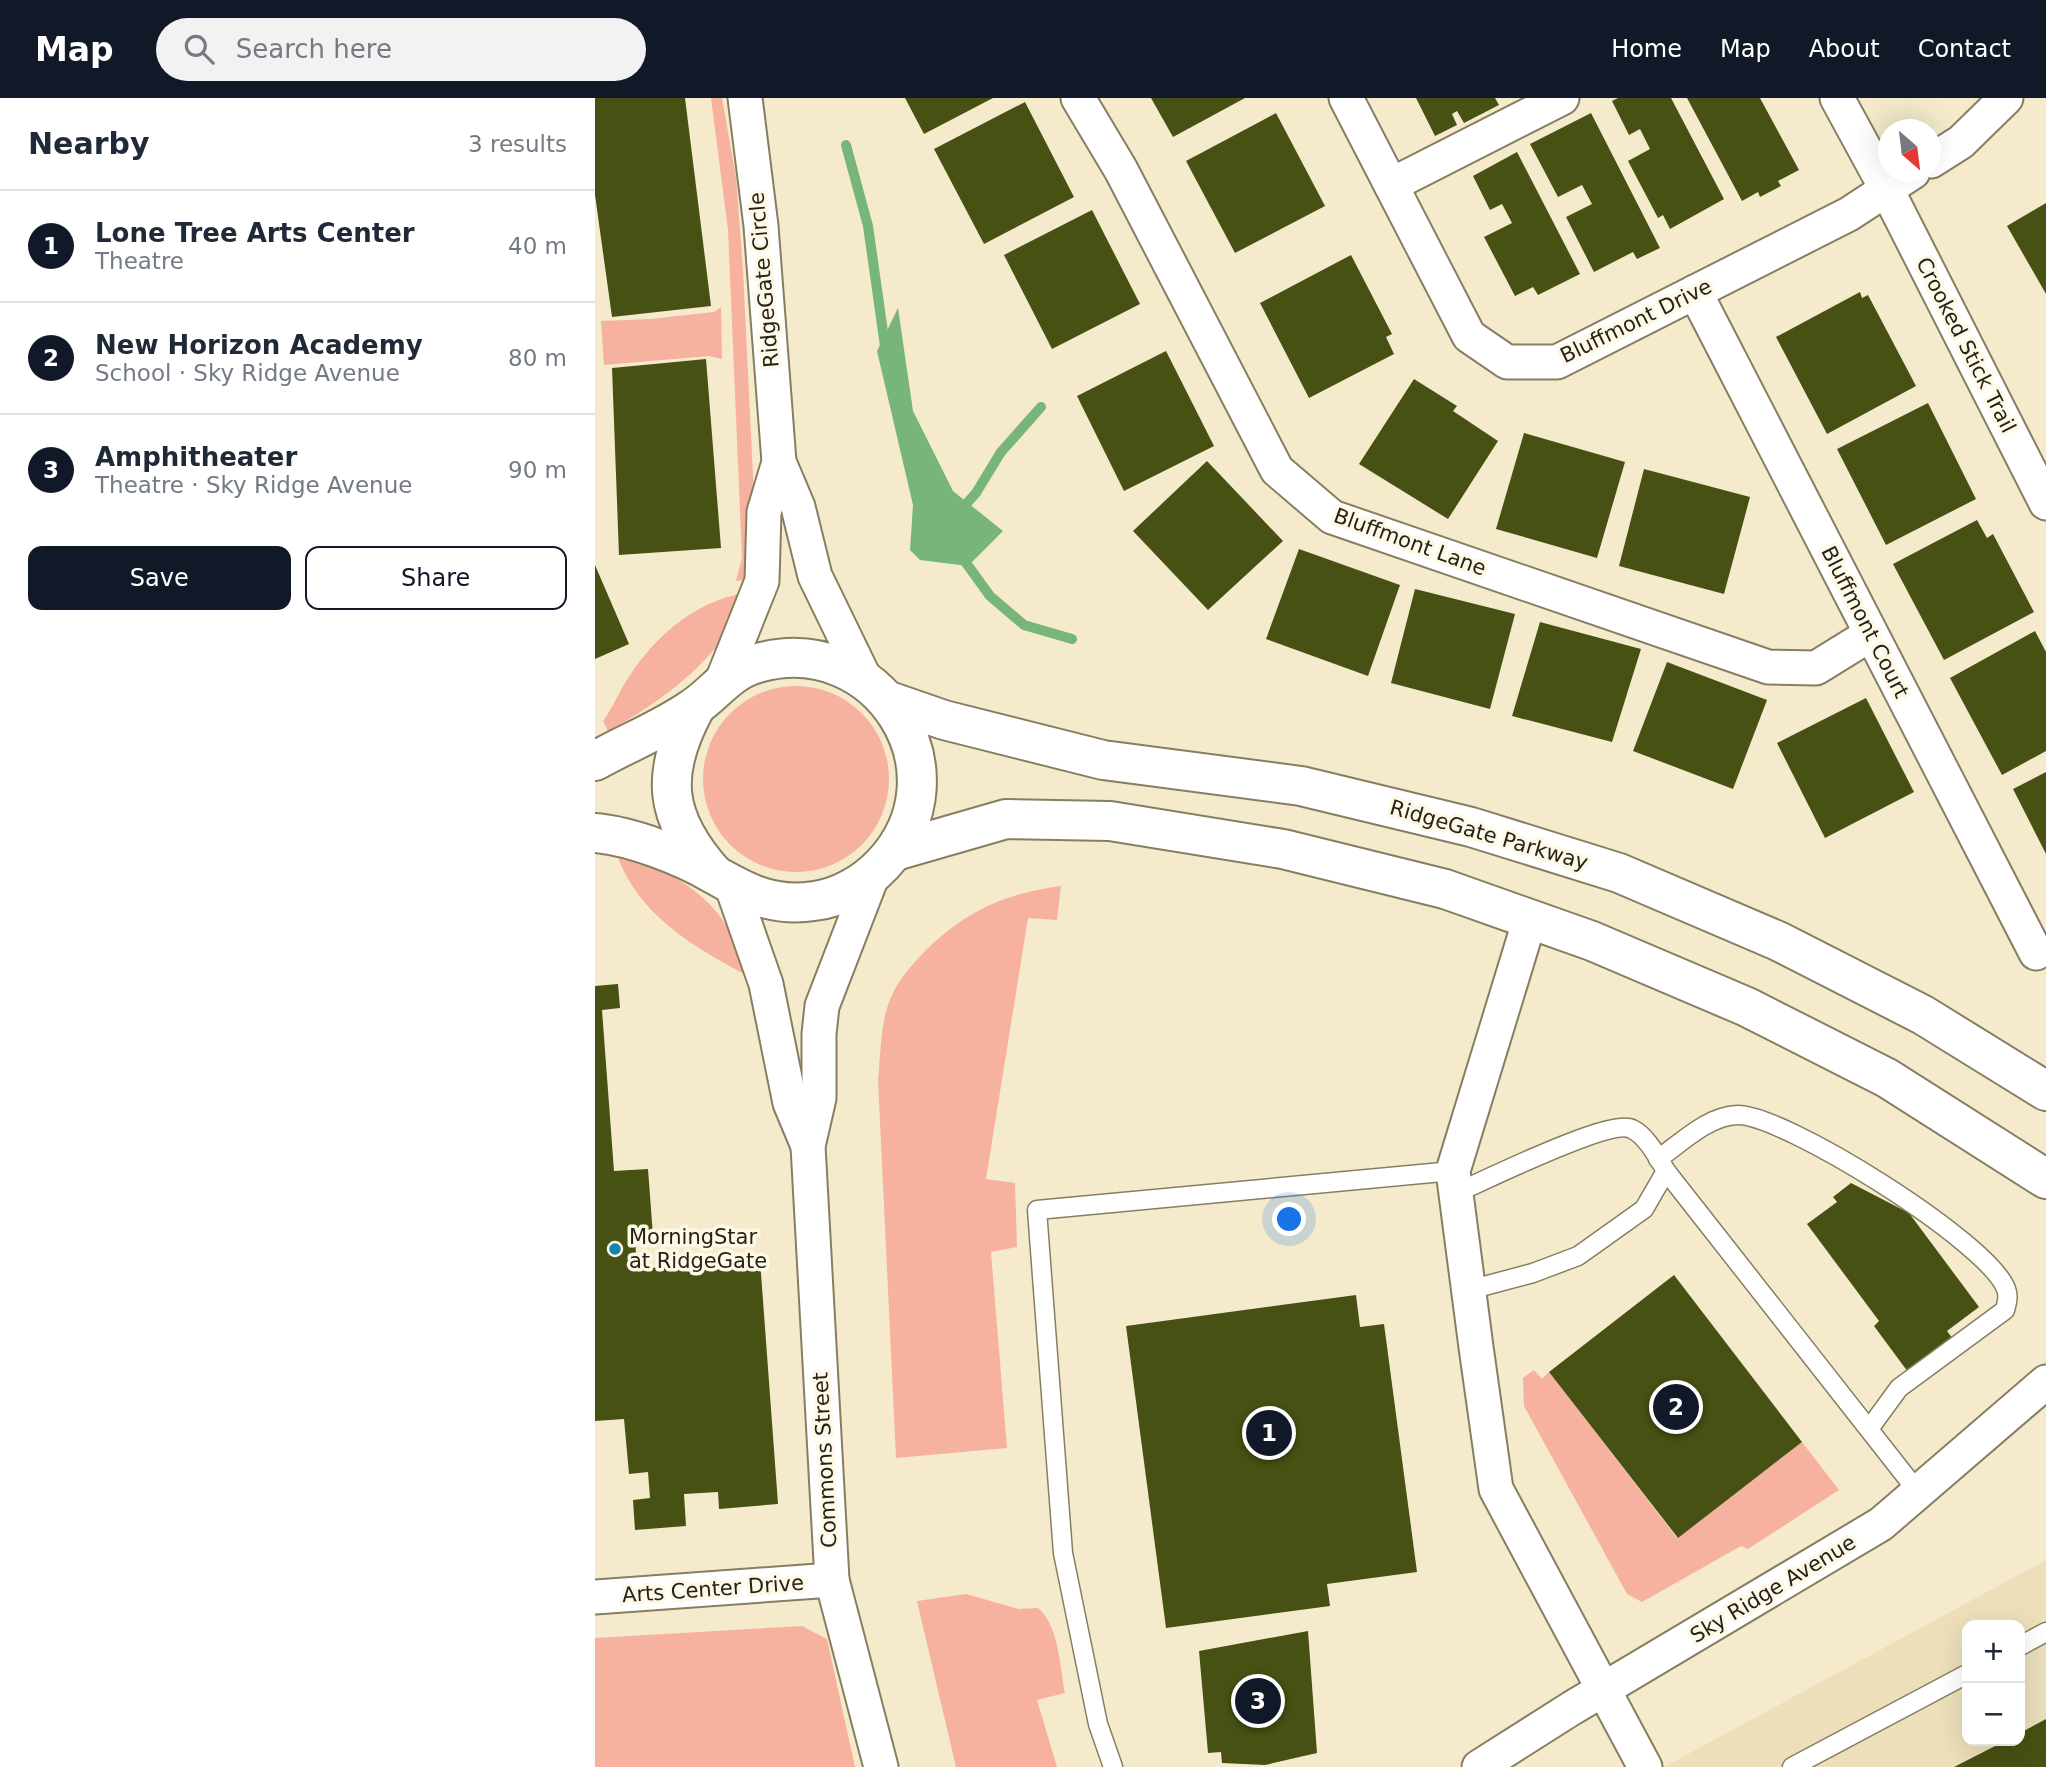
<!DOCTYPE html>
<meta charset="utf-8">
<style>
body{margin:0;font-family:"DejaVu Sans",sans-serif;background:#f2f2f3;color:#1f2937}
.controls{position:absolute;right:21px;bottom:21px;display:grid;overflow:hidden;border-radius:14px;box-shadow:0 7px 28px #0002}
.controls button{width:63px;height:63px;display:grid;place-items:center;padding:0;border:0;border-bottom:2px solid #e0e1e3;background:#fff;color:#1f2937;font:35px sans-serif}
.compass{position:absolute;left:1283px;top:21px;width:63px;height:63px;border-radius:50%;background:#fff;box-shadow:0 7px 28px #0002;rotate:152deg}
.you{position:absolute;left:695px;top:1122px;width:24px;height:24px;margin:-18px;border:5px solid #fff;border-radius:50%;background:#1a73e8;box-shadow:0 0 0 10px #1a73e833}
.badge{display:grid;place-items:center;width:46px;height:46px;border-radius:50%;background:#111827;color:#fff;font-size:23px;font-weight:700}
.pin{position:absolute;translate:-50% -50%;border:4px solid #fff;box-shadow:0 2px 7px #0006}
.list{margin:0;padding:0;list-style:none}
h2{display:flex;justify-content:space-between;align-items:center;height:91px;margin:0;padding:0 28px;font-size:30px}
h2 small{font-size:23px;font-weight:400;color:#747a83}
.list li{display:grid;grid-template-columns:46px 1fr auto;gap:21px;align-items:center;box-sizing:border-box;height:112px;padding:0 28px;border-top:2px solid #e0e1e3}
.list b{display:block;font-size:26px;white-space:nowrap}
.list p{margin:0;font-size:23px;white-space:nowrap;color:#747a83}
.list em{font-size:23px;font-style:normal;color:#747a83}
.actions{display:flex;gap:14px;padding:21px 28px}
.actions a{flex:1;padding:16px 0;border:2px solid #111827;border-radius:14px;text-align:center;font-size:24px;color:#111827}
.actions .main{background:#111827;color:#fff}
.icon{flex:none;width:38px;height:38px;fill:none;stroke:currentColor;stroke-width:2;stroke-linecap:round;stroke-linejoin:round}
.map{position:relative;flex:none;width:1451px;height:1669px;overflow:hidden}
header{display:flex;align-items:center;gap:42px;box-sizing:border-box;height:98px;padding:0 35px;background:#111827;color:#fff}
header strong{font-size:33px}
nav{display:flex;gap:38px;margin-inline-start:auto;font-size:24px}
.search{width:490px;height:63px;background:#f2f2f3;display:flex;align-items:center;gap:18px;box-sizing:border-box;padding:0 24px;border-radius:38px;color:#747a83;font-size:26px}
main{display:flex}
aside{flex:1;background:#fff}
.map>svg:first-child{display:block}
.built{fill:#ecdfba;fill-rule:evenodd}
.green{fill:#f6b29e}
.water{fill:#78b57a}
.lines{fill:none;stroke-linecap:round;stroke-linejoin:round}
.stream{stroke:#78b57a;stroke-width:10}
.building{fill:#475113}
.service-casing{stroke:#877e62;stroke-width:21}
.minor-casing{stroke:#877e62;stroke-width:37}
.secondary-casing{stroke:#877e62;stroke-width:42}
.service{stroke:#fff;stroke-width:18}
.minor{stroke:#fff;stroke-width:33}
.secondary{stroke:#fff;stroke-width:38}
.poi-dot{fill:#1087ab;stroke:#fef8e6;stroke-width:2.5}
.labels{text-anchor:middle;dominant-baseline:central;stroke-width:7;stroke-linejoin:round;paint-order:stroke}
.street-label{font-size:21px;fill:#262217;stroke:#fef8e6}
.poi-label{font-size:21px;fill:#262217;stroke:#fef8e6;text-anchor:start}
</style>
<header>
<strong>Map</strong>
<div class="search"><svg class="icon" aria-label="search" viewBox="0 0 24 24"><circle cx="10" cy="10" r="6"/><path d="M15 15l6 6"/></svg>Search here</div>
<nav><a>Home</a><a>Map</a><a>About</a><a>Contact</a></nav>
</header>
<main>
<aside>
<h2>Nearby<small>3 results</small></h2>
<ul class="list">
<li><span class="badge">1</span><div><b>Lone Tree Arts Center</b><p>Theatre</p></div><em>40 m</em></li>
<li><span class="badge">2</span><div><b>New Horizon Academy</b><p>School · Sky Ridge Avenue</p></div><em>80 m</em></li>
<li><span class="badge">3</span><div><b>Amphitheater</b><p>Theatre · Sky Ridge Avenue</p></div><em>90 m</em></li>
</ul>
<div class="actions"><a class="main">Save</a><a>Share</a></div>
</aside>
<div class="map">
<svg width="1451" height="1669" viewBox="0 0 1451 1669">
<rect width="100%" height="100%" fill="#f5ebcc"/>
<path class="built" d="M1451 1462V1669H1069ZM1372 1527H1425V1643H1372Z"/>
<g class="green">
<path d="M116 0H127L141 79 148 172 159 398 155 481 141 483 147 460 133 132Z"/>
<path d="M126 209 127 261 114 258 9 267 6 223 55 221 119 214Z"/>
<path d="M151 495C144 509 138 527 129 539 101 578 54 611 13 633L8 623C17 611 22 598 30 585 57 541 98 503 151 495Z"/>
<circle cx="201" cy="681" r="93"/>
<path d="M22 757C68 768 114 793 137 837 144 849 148 865 153 878 100 850 43 817 22 757Z"/>
<path d="M466 788 462 822 433 820 391 1081 420 1085 422 1149 396 1154 412 1350 301 1360 283 982C286 955 285 922 297 897 304 881 317 867 329 854 371 813 408 796 466 788Z"/>
<path d="M939 1272 947 1281 954 1274 1082 1440 1207 1344 1244 1392 1153 1451 1146 1448 1047 1504 1032 1496 929 1308 928 1280Z"/>
<path d="M371 1496 424 1511 443 1510C464 1527 465 1570 470 1595L442 1602 462 1669H361L322 1503Z"/>
<path d="M207 1528 232 1541 260 1669H0V1540Z"/>
</g>
<path class="water" d="M303 210 318 313 358 393 408 433 373 468 325 462 315 452 318 407 282 253Z"/>
<g class="lines">
<g class="stream">
<path d="M251 47 273 128 291 255"/>
<path d="M364 414 381 395 406 354 446 309"/>
<path d="M366 458 395 498 429 527 477 541"/>
</g>
</g>
<g class="building">
<path d="M0 0H90L116 208 17 219 0 97Z"/>
<path d="M310 0H398L329 36Z"/>
<path d="M556 0H650L578 39Z"/>
<path d="M821 0H900L904 7 869 25 862 13 857 16 862 27 840 38Z"/>
<path d="M1023 0H1076L1129 101 1075 131 1068 117 1063 120 1033 63 1055 51 1045 31 1034 37 1017 3Z"/>
<path d="M1092 0H1165L1204 72 1183 83 1186 88 1165 99 1163 94 1147 103Z"/>
<path d="M430 4 479 99 389 146 339 51Z"/>
<path d="M681 15 730 108 640 155 591 63Z"/>
<path d="M996 15 1065 150 1042 161 1038 154 999 174 971 119 997 106 987 87 963 99 935 46Z"/>
<path d="M922 54 985 176 943 197 938 189 920 198 889 139 917 125 907 106 895 112 878 78Z"/>
<path d="M1451 105V196L1412 128Z"/>
<path d="M497 112 545 206 457 251 409 157Z"/>
<path d="M756 157 797 236 791 239 799 256 714 300 665 205Z"/>
<path d="M1265 194 1267 200 1273 197 1321 288 1232 336 1181 239Z"/>
<path d="M571 253 619 348 529 393 482 298Z"/>
<path d="M111 261 126 450 24 457 17 270Z"/>
<path d="M819 281 862 308 858 313 903 343 853 421 764 366Z"/>
<path d="M1333 305 1381 401 1291 447 1242 351Z"/>
<path d="M929 335 1030 364 1002 460 901 431Z"/>
<path d="M612 363 688 443 613 512 538 433Z"/>
<path d="M1049 371 1155 399 1129 496 1024 468Z"/>
<path d="M1382 422 1392 440 1398 436 1439 514 1349 562 1298 466Z"/>
<path d="M704 451 805 487 773 578 671 541Z"/>
<path d="M0 467 34 546 0 561Z"/>
<path d="M820 491 920 516 895 611 796 585Z"/>
<path d="M945 524 1046 551 1017 644 917 618Z"/>
<path d="M1440 533 1451 554V653L1407 677 1355 580Z"/>
<path d="M1072 564 1172 602 1138 691 1038 653Z"/>
<path d="M1271 600 1319 694 1230 740 1182 645Z"/>
<path d="M1451 674V756L1418 691Z"/>
<path d="M23 886 25 910 7 912 19 1073 53 1071 58 1138 40 1140 42 1171 165 1162 183 1406 124 1411 123 1394 89 1396 91 1428 40 1432 38 1402 55 1400 53 1374 34 1376 29 1321 0 1323V888Z"/>
<path d="M1256 1085 1314 1115 1384 1209 1352 1233 1358 1241 1313 1274 1279 1228 1284 1223 1212 1126 1242 1104 1238 1099Z"/>
<path d="M1079 1177 1207 1344 1083 1440 954 1274Z"/>
<path d="M761 1197 765 1229 789 1226 822 1474 732 1486 735 1508 571 1530 531 1228Z"/>
<path d="M713 1533 722 1655 670 1667 627 1665 626 1654 613 1655 604 1553Z"/>
<path d="M1451 1621V1669H1359L1410 1643H1425V1635Z"/>
</g>
<g class="lines">
<defs>
<g id="service">
<path d="M1063 1061C1086 1045 1113 1018 1142 1017 1187 1015 1395 1145 1411 1191 1414 1198 1412 1205 1410 1212L1304 1290 1274 1331"/>
<path d="M861 1095C889 1083 1015 1020 1037 1031 1052 1038 1063 1060 1071 1073L1323 1394"/>
<path d="M874 1192 938 1175 983 1158 1049 1111 1071 1073"/>
<path d="M1425 1548 1451 1534"/>
<path d="M518 1669 503 1626 468 1455 442 1112 858 1073"/>
<path d="M1197 1669 1372 1576"/>
</g>
<g id="minor">
<path d="M150 0 166 128 184 364 203 409 220 478 270 581"/>
<path d="M483 0 526 72 682 372 737 419 1173 569 1221 570 1276 536"/>
<path d="M751 0 874 238 912 264H962L1254 116 1318 74"/>
<path d="M1242 0 1291 90 1451 405"/>
<path d="M1336 63 1366 44 1411 0"/>
<path d="M796 87 967 0"/>
<path d="M1100 194 1441 855"/>
<path d="M127 583 167 483 169 414 184 364"/>
<path d="M278 776 227 908 224 936V1000L213 1048 237 1482 286 1669"/>
<path d="M137 789 171 886 195 1005 213 1048"/>
<path d="M935 821 858 1073 881 1249 901 1391 1050 1669"/>
<path d="M0 1499 237 1482"/>
<path d="M884 1669 977 1610 1286 1426 1451 1284"/>
</g>
<g id="secondary">
<path d="M294 603 349 622 508 662 706 688 876 729 1024 775 1183 843 1328 917 1451 993"/>
<path d="M100 610C65 675 68 719 119 776"/>
<path d="M0 663C32 645 68 631 98 610 121 595 133 573 163 565 283 531 374 674 288 766 270 785 245 800 219 803 178 809 154 796 120 777 88 758 36 738 0 735"/>
<path d="M300 753 411 721 515 723 688 751 850 791 997 843 1152 909 1292 980 1451 1081"/>
</g>
</defs>
<use href="#service" class="service-casing"/>
<use href="#minor" class="minor-casing"/>
<use href="#secondary" class="secondary-casing"/>
<use href="#service" class="service"/>
<use href="#minor" class="minor"/>
<use href="#secondary" class="secondary"/>
</g>
<circle class="poi-dot" cx="20" cy="1151" r="7"/>
<g class="labels">
<g class="street-label">
<text transform="translate(169 182) rotate(-95)">RidgeGate Circle</text>
<text transform="translate(1041 223) rotate(-26)">Bluffmont Drive</text>
<text transform="translate(1371 247) rotate(63)">Crooked Stick Trail</text>
<text transform="translate(815 444) rotate(20)">Bluffmont Lane</text>
<text transform="translate(1270 524) rotate(63)">Bluffmont Court</text>
<text transform="translate(894 737) rotate(16)">RidgeGate Parkway</text>
<text transform="translate(230 1362) rotate(-93)">Commons Street</text>
<text transform="translate(118 1491) rotate(-4)">Arts Center Drive</text>
<text transform="translate(1178 1491) rotate(-31)">Sky Ridge Avenue</text>
</g>
<g class="poi-label">
<text x="34" y="1139">MorningStar<tspan x="34" dy="24">at RidgeGate</tspan></text>
</g>
</g>
</svg>
<div class="controls">
<button>+</button>
<button>−</button>
</div>
<svg class="compass" viewBox="-18 -18 36 36"><path d="M0-13l5 13h-10z" fill="#e53935"/><path d="M0 13l5-13h-10z" fill="#747a83"/></svg>
<div class="you"></div>
<div class="pin badge" style="left:674px;top:1335px">1</div>
<div class="pin badge" style="left:1081px;top:1309px">2</div>
<div class="pin badge" style="left:663px;top:1603px">3</div>
</div>
</main>
